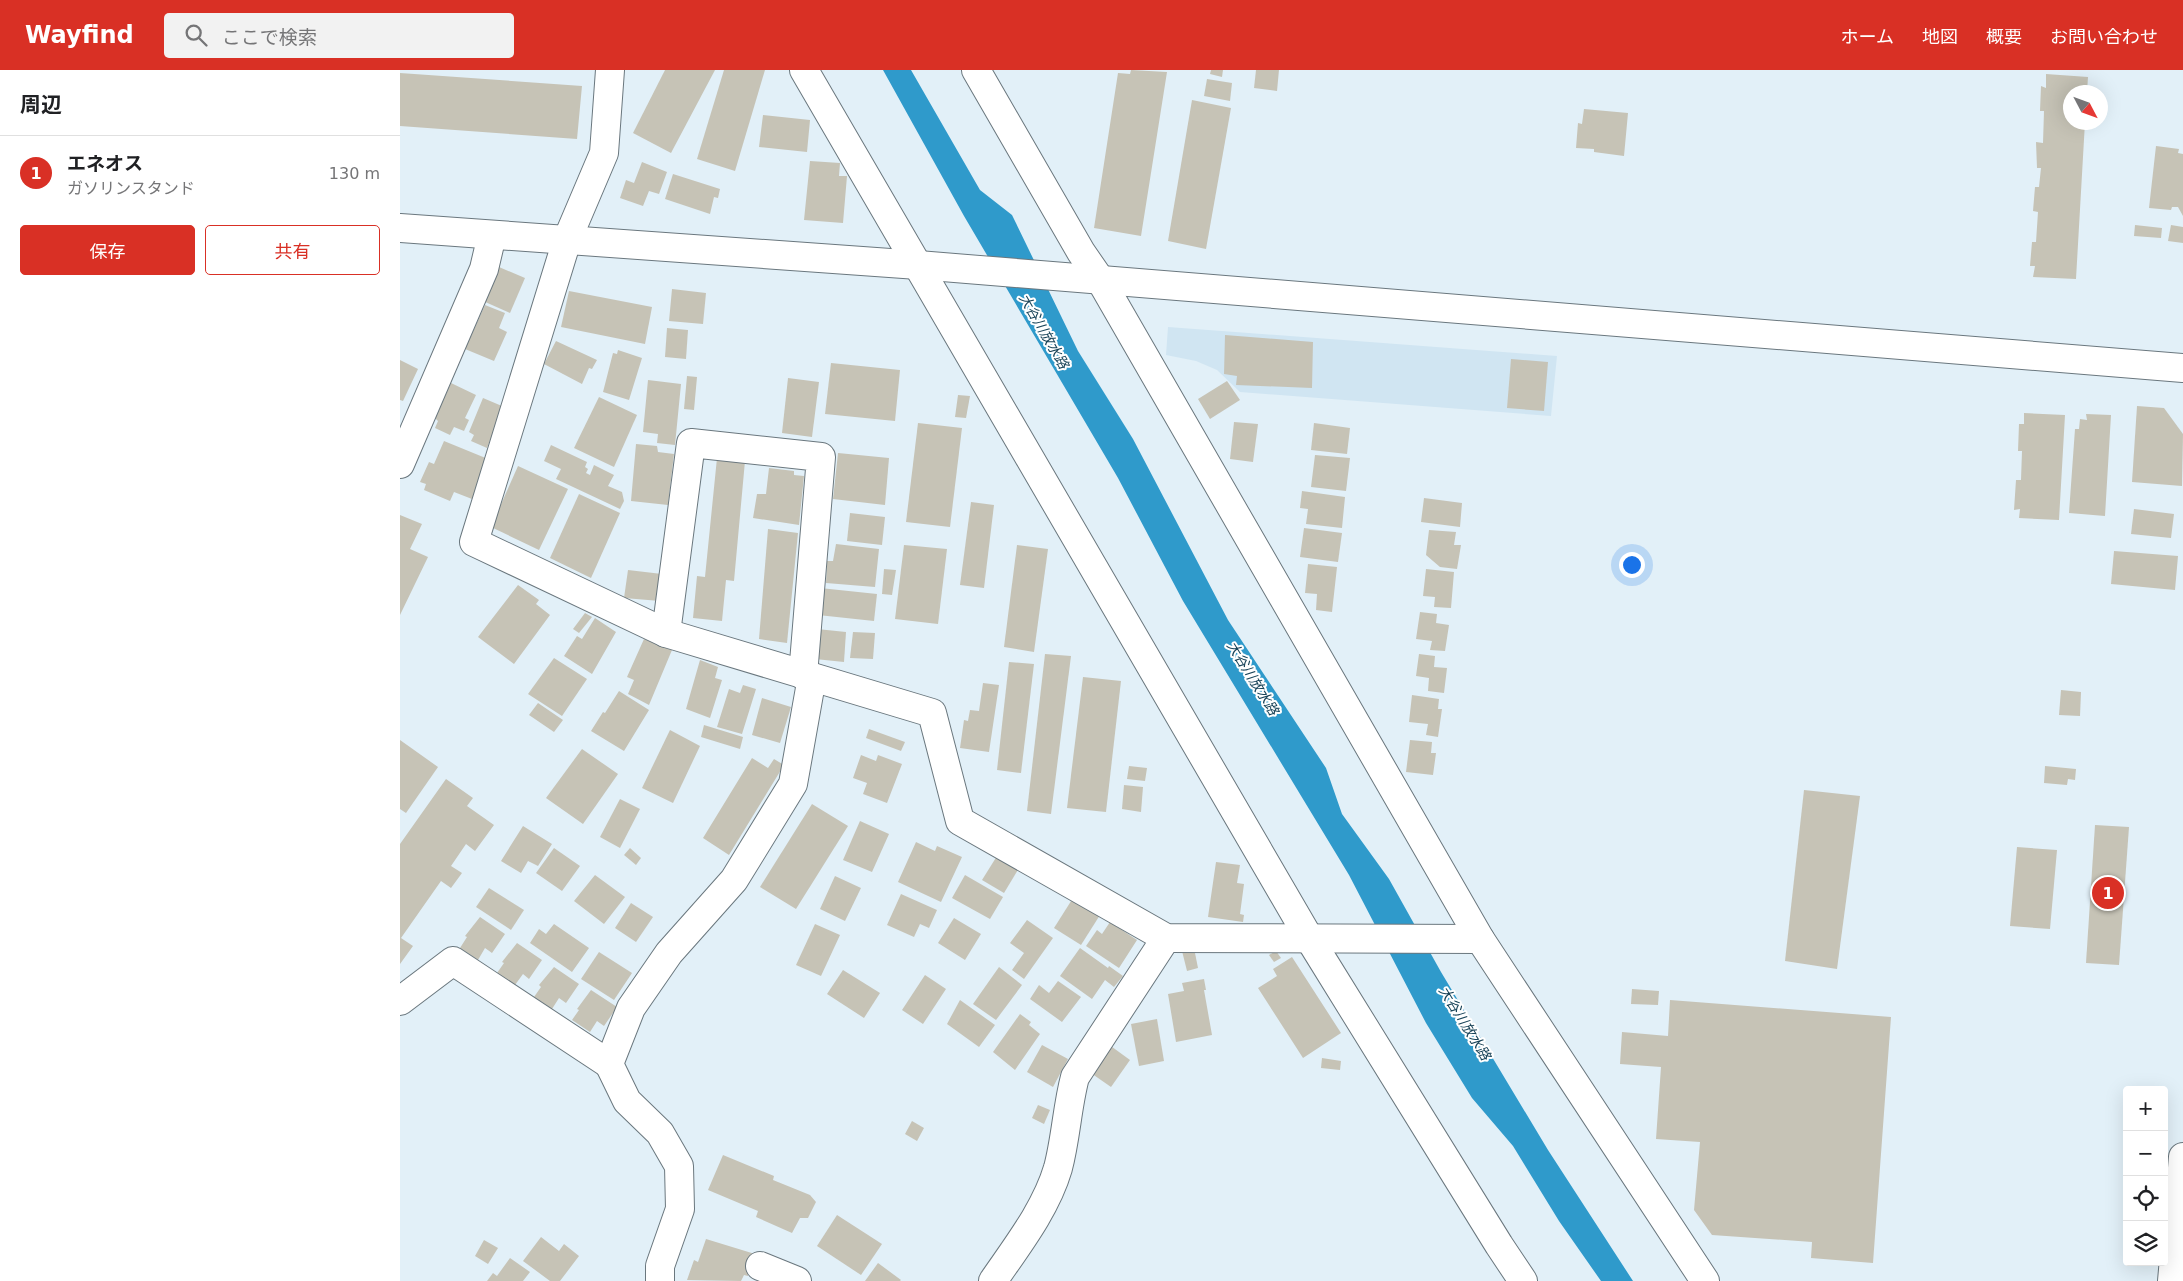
<!DOCTYPE html>
<html lang="ja">
<meta charset="utf-8">
<style>
body{margin:0;font-family:"DejaVu Sans","Noto Sans JP",sans-serif;background:#f2f2f2;color:#202124}
.controls{position:absolute;right:15px;bottom:15px;display:grid;overflow:hidden;border-radius:5px;box-shadow:0 5px 20px #0002}
.controls button{width:45px;height:45px;display:grid;place-items:center;padding:0;border:0;border-bottom:1px solid #e0e0e0;background:#fff;color:#202124;font:25px sans-serif}
.compass{position:absolute;left:1663px;top:15px;width:45px;height:45px;border-radius:50%;background:#fff;box-shadow:0 5px 20px #0002;rotate:131deg}
.you{position:absolute;left:1231px;top:494px;width:18px;height:18px;margin:-12px;border:4px solid #fff;border-radius:50%;background:#1a73e8;box-shadow:0 0 0 8px #1a73e833}
.badge{display:grid;place-items:center;width:32px;height:32px;border-radius:50%;background:#d93025;color:#fff;font-size:16px;font-weight:700}
.pin{position:absolute;translate:-50% -50%;border:2px solid #fff;box-shadow:0 1px 5px #0006}
.list{margin:0;padding:0;list-style:none}
h2{display:flex;justify-content:space-between;align-items:center;height:65px;margin:0;padding:0 20px;font-size:21px}
h2 small{font-size:16px;font-weight:400;color:#757577}
.list li{display:grid;grid-template-columns:32px 1fr auto;gap:15px;align-items:center;box-sizing:border-box;height:75px;padding:0 20px;border-top:1px solid #e0e0e0}
.list b{display:block;font-size:19px;white-space:nowrap}
.list p{margin:0;font-size:16px;white-space:nowrap;color:#757577}
.list em{font-size:16px;font-style:normal;color:#757577}
.actions{display:flex;gap:10px;padding:15px 20px}
.actions a{flex:1;padding:11px 0;border:1px solid #d93025;border-radius:5px;text-align:center;font-size:18px;color:#d93025}
.actions .main{background:#d93025;color:#fff}
.icon{flex:none;width:28px;height:28px;fill:none;stroke:currentColor;stroke-width:2;stroke-linecap:round;stroke-linejoin:round}
.map{position:relative;flex:none;width:1783px;height:1211px;overflow:hidden}
header{display:flex;align-items:center;gap:30px;box-sizing:border-box;height:70px;padding:0 25px;background:#d93025;color:#fff}
header strong{font-size:24px}
nav{display:flex;gap:28px;margin-inline-start:auto;font-size:18px}
.search{width:350px;height:45px;background:#f2f2f2;display:flex;align-items:center;gap:12px;box-sizing:border-box;padding:0 18px;border-radius:5px;color:#757577;font-size:19px}
main{display:flex}
aside{flex:1;background:#fff}
.map>svg:first-child{display:block}
.built{fill:#d0e5f2}
.water{fill:#2f9acb}
.building{fill:#c6c3b6}
.lines{fill:none;stroke-linecap:round;stroke-linejoin:round}
.street-casing{stroke:#6a777e;stroke-width:30}
.secondary-casing{stroke:#6a777e;stroke-width:30}
.street{stroke:#fff;stroke-width:28}
.secondary{stroke:#fff;stroke-width:28}
.labels{text-anchor:middle;dominant-baseline:central;stroke-width:4;stroke-linejoin:round;paint-order:stroke}
.water-label{font-size:14px;font-style:italic;fill:#184358;stroke:#fff}
</style>
<header>
<strong>Wayfind</strong>
<div class="search"><svg class="icon" aria-label="search" viewBox="0 0 24 24"><circle cx="10" cy="10" r="6"/><path d="M15 15l6 6"/></svg>ここで検索</div>
<nav><a>ホーム</a><a>地図</a><a>概要</a><a>お問い合わせ</a></nav>
</header>
<main>
<aside>
<h2>周辺<small></small></h2>
<ul class="list">
<li><span class="badge">1</span><div><b>エネオス</b><p>ガソリンスタンド</p></div><em>130 m</em></li>
</ul>
<div class="actions"><a class="main">保存</a><a>共有</a></div>
</aside>
<div class="map">
<svg width="1783" height="1211" viewBox="0 0 1783 1211">
<rect width="100%" height="100%" fill="#e2f0f8"/>
<path class="built" d="M768 257 1157 286 1151 346 840 322 817 300 796 291 766 285Z"/>
<path class="water" d="M483 0H511L580 120 612 145 678 281 733 369 828 550 926 698 942 744 989 809 1041 902 1148 1080 1233 1211H1201L1159 1151 1113 1076 1072 1028 1026 953 949 805 783 531 718 408 564 146Z"/>
<g class="building">
<path d="M265 0H315L271 83 233 63Z"/>
<path d="M324 0H365L335 101 297 89Z"/>
<path d="M731 0 767 2 741 166 694 158 718 3 730 4Z"/>
<path d="M811 0H823L822 7 810 4Z"/>
<path d="M856 0H879L877 21 854 18Z"/>
<path d="M0 3 182 16 177 69 0 56Z"/>
<path d="M1646 4 1688 7 1687 22H1670V52H1685L1676 209 1633 207 1635 196H1630L1632 172H1636L1638 142 1633 141 1635 117H1639L1641 98H1637L1636 72 1643 73 1644 41H1640L1641 16 1646 18Z"/>
<path d="M807 9 832 13 830 31 804 26Z"/>
<path d="M792 30 831 38 806 179 768 171Z"/>
<path d="M1184 39 1228 43 1224 86 1194 82V79L1176 78 1178 53 1182 54Z"/>
<path d="M363 45 410 50 407 82 359 77Z"/>
<path d="M1756 76 1779 79 1778 83 1783 84V146L1778 137H1772L1771 140 1749 138Z"/>
<path d="M410 91 440 93 439 106H447L443 153 404 150Z"/>
<path d="M242 92 267 102 259 124 249 121 243 136 220 128 226 110 234 113Z"/>
<path d="M273 104 320 119 318 128 314 127 310 144 265 129Z"/>
<path d="M1735 155 1762 158 1761 168 1734 166Z"/>
<path d="M1771 155 1783 157V173L1768 171Z"/>
<path d="M99 197 125 208 110 243 83 231Z"/>
<path d="M272 219 306 223 303 254 269 251Z"/>
<path d="M169 221 252 237 245 274 161 257Z"/>
<path d="M85 235 105 243 99 258 107 262 94 291 65 279Z"/>
<path d="M267 258 288 260 286 289 265 287Z"/>
<path d="M825 265 913 272 912 318 836 315 837 306 824 304Z"/>
<path d="M156 271 197 290 192 299 189 298 182 314 144 294Z"/>
<path d="M218 280 242 288 229 330 203 322 213 283 217 284Z"/>
<path d="M1111 289 1148 292 1144 341 1107 338Z"/>
<path d="M0 290 18 299 3 331 0 330Z"/>
<path d="M431 293 500 300 495 351 425 344Z"/>
<path d="M287 306 297 307 294 340 284 339Z"/>
<path d="M388 308 419 312 412 367 382 363Z"/>
<path d="M248 310 281 314 275 375 257 373 258 364 243 362Z"/>
<path d="M827 311 840 330 810 349 798 329Z"/>
<path d="M51 313 76 325 65 348 69 350 64 361 54 357 50 365 35 358 38 351 35 348Z"/>
<path d="M558 325 570 326 566 348 555 347Z"/>
<path d="M199 327 237 345 214 397 174 378Z"/>
<path d="M83 328 109 339 95 373 90 370 87 378 71 371 74 365 69 362Z"/>
<path d="M1737 336 1764 338 1783 364 1782 416 1732 412Z"/>
<path d="M1624 343 1665 345 1659 450 1619 448 1620 439 1614 440 1616 410H1621L1622 381H1618L1619 354H1624Z"/>
<path d="M1686 344 1711 345 1705 446 1669 443 1675 359H1679L1680 349 1687 350Z"/>
<path d="M834 352 858 354 853 392 830 389Z"/>
<path d="M518 353 562 358 550 457 506 452Z"/>
<path d="M914 353 950 358 947 384 911 380Z"/>
<path d="M44 371 88 389 72 429 54 422 50 431 24 420 26 414 20 412 29 392 34 394Z"/>
<path d="M236 374 257 376 258 382 274 384 268 435 231 431Z"/>
<path d="M151 375 187 392 185 397 188 399 186 403 190 405 194 395 214 405 208 416 222 422 224 431 220 439 156 409 161 399 144 391Z"/>
<path d="M438 383 489 388 485 435 433 429Z"/>
<path d="M915 385 950 388 946 421 911 417Z"/>
<path d="M317 388 345 391 334 511 326 510 322 551 293 548 297 506 305 507Z"/>
<path d="M118 396 168 419 139 480 91 457Z"/>
<path d="M369 398 394 401V405L404 406 399 455 353 448 357 424H366Z"/>
<path d="M902 421 945 427 942 458 906 454 908 439 900 438Z"/>
<path d="M179 424 220 443 191 508 150 488Z"/>
<path d="M1024 428 1062 433 1060 457 1021 452Z"/>
<path d="M571 432 594 435 584 518 560 515Z"/>
<path d="M1734 439 1774 444 1771 468 1731 464Z"/>
<path d="M450 443 485 447 482 475 447 471Z"/>
<path d="M0 445 22 454 10 479 28 487 0 545Z"/>
<path d="M904 458 942 463 938 492 900 487Z"/>
<path d="M368 459 398 463 387 573 359 569Z"/>
<path d="M1029 460 1056 462 1054 475H1061L1057 499 1040 497 1026 485Z"/>
<path d="M436 474 479 479 475 517 426 513 427 491H433Z"/>
<path d="M504 475 547 479 538 554 495 549Z"/>
<path d="M617 475 648 479 634 582 604 577Z"/>
<path d="M1714 481 1778 486 1775 520 1711 514Z"/>
<path d="M908 494 937 497 932 542 916 540 917 524 905 523Z"/>
<path d="M484 499 496 500 492 525 482 524Z"/>
<path d="M1026 499 1054 502 1051 538 1034 537 1035 527 1023 526Z"/>
<path d="M228 500 262 504 260 531 224 528Z"/>
<path d="M118 515 139 530 136 534 150 545 114 594 78 567Z"/>
<path d="M420 518 477 524 474 551 418 545Z"/>
<path d="M1020 542 1037 544 1036 553 1049 555 1045 581 1030 580 1032 571 1016 569Z"/>
<path d="M185 543 192 547 179 563 173 559Z"/>
<path d="M195 548 216 562 192 604 164 586 177 566 182 569Z"/>
<path d="M417 559 446 562 444 592 415 589Z"/>
<path d="M453 562 475 563 473 589 450 588Z"/>
<path d="M244 569 272 580 249 635 228 624 234 610 227 607Z"/>
<path d="M645 584 671 586 651 744 627 741Z"/>
<path d="M1019 584 1035 586 1034 597 1047 598 1044 623 1028 621 1029 608 1016 606Z"/>
<path d="M154 588 187 609 162 646 128 624Z"/>
<path d="M300 590 318 597 315 608 322 610 310 648 286 639Z"/>
<path d="M609 592 634 594 621 703 597 700Z"/>
<path d="M683 607 721 611 706 742 667 738Z"/>
<path d="M583 613 599 615 589 682 560 678 564 650 568 651 570 640 579 641Z"/>
<path d="M343 615 356 619 342 664 317 657 329 619 340 623Z"/>
<path d="M1661 620 1681 622 1680 646 1659 645Z"/>
<path d="M219 621 249 640 224 681 191 661 203 642 205 643Z"/>
<path d="M1012 625 1039 629 1038 639H1042L1038 667 1026 665 1028 654 1009 652Z"/>
<path d="M362 628 391 637 380 673 352 665Z"/>
<path d="M138 633 163 650 154 662 129 645Z"/>
<path d="M304 655 343 667 340 679 301 667Z"/>
<path d="M469 659 505 672 501 681 466 668Z"/>
<path d="M270 660 300 676 273 733 242 718Z"/>
<path d="M0 670 38 697 6 743 0 739Z"/>
<path d="M1010 670 1032 672 1031 683H1036L1033 705 1006 702Z"/>
<path d="M182 679 218 704 183 754 146 728Z"/>
<path d="M461 685 476 691 478 685 502 694 487 733 463 724 467 713 453 708Z"/>
<path d="M352 688 368 698 374 689 384 695 329 785 303 768Z"/>
<path d="M729 696 747 698 745 711 727 709Z"/>
<path d="M1645 696 1676 699 1675 710 1668 709 1667 715 1644 713Z"/>
<path d="M46 709 73 728 67 736 94 755 75 781 66 774 51 796 62 803 51 818 41 811 1 868 13 876 0 894V774Z"/>
<path d="M724 715 743 717 741 742 722 739Z"/>
<path d="M1404 720 1460 726 1437 899 1385 891Z"/>
<path d="M220 729 240 739 220 778 200 767Z"/>
<path d="M412 734 448 756 396 839 360 817Z"/>
<path d="M460 751 489 764 472 802 443 790Z"/>
<path d="M1695 755 1729 757 1719 895 1686 893Z"/>
<path d="M123 756 152 774 138 796 128 791 121 803 101 791Z"/>
<path d="M516 772 535 781 537 776 562 787 541 832 498 812Z"/>
<path d="M1617 777 1657 780 1650 859 1610 856Z"/>
<path d="M154 778 180 796 162 821 136 803Z"/>
<path d="M230 778 241 788 236 795 224 785Z"/>
<path d="M597 786 619 798 604 823 582 810Z"/>
<path d="M816 792 840 795 837 813 844 814 840 844 844 845 843 852 808 847Z"/>
<path d="M195 805 225 827 204 854 174 831Z"/>
<path d="M565 805 603 827 590 849 552 828Z"/>
<path d="M435 806 461 818 445 851 420 839Z"/>
<path d="M89 818 124 840 111 860 76 837Z"/>
<path d="M501 824 537 840 529 858 520 854 514 867 487 855Z"/>
<path d="M673 828 700 845 681 875 654 858Z"/>
<path d="M231 833 253 847 236 872 215 858Z"/>
<path d="M80 847 105 864 92 883 85 878 78 890 60 878 67 867 65 866Z"/>
<path d="M554 848 581 864 565 890 538 873Z"/>
<path d="M627 850 653 868 624 909 612 900 624 883 610 873Z"/>
<path d="M710 852 737 870 719 898 686 876 697 860 702 864Z"/>
<path d="M154 854 189 878 172 902 130 873 139 859 146 864Z"/>
<path d="M415 854 440 865 421 906 396 895Z"/>
<path d="M117 873 142 890 129 909 123 904 115 915 97 903 104 893 102 892Z"/>
<path d="M680 878 708 898 709 896 723 906 714 917 705 910 692 929 660 906Z"/>
<path d="M794 878 798 898 787 901 782 881Z"/>
<path d="M876 881 881 888 874 892 869 885Z"/>
<path d="M199 882 232 903 214 930 181 909Z"/>
<path d="M892 887 941 963 903 988 858 918 877 906 873 899Z"/>
<path d="M154 897 179 914 166 933 159 928 152 939 134 927 141 917 139 915Z"/>
<path d="M599 897 622 915 596 950 573 934Z"/>
<path d="M443 900 480 923 464 948 427 924Z"/>
<path d="M525 905 546 919 523 954 502 940Z"/>
<path d="M804 909 806 920H804L812 965 776 972 768 924 784 921 782 913Z"/>
<path d="M658 911 681 927 662 952 630 929 639 915 649 923Z"/>
<path d="M1232 919 1259 921 1258 935 1231 934Z"/>
<path d="M191 920 217 937 204 956 197 951 190 962 172 950 179 940 177 939Z"/>
<path d="M560 930 595 955 579 977 547 954Z"/>
<path d="M1270 930 1491 947 1473 1193 1411 1188 1412 1172 1312 1165 1294 1140 1300 1072 1256 1069 1261 997 1220 994 1222 962 1268 966Z"/>
<path d="M620 944 631 952 629 955 640 964 615 1000 593 982Z"/>
<path d="M757 949 764 991 739 996 731 954Z"/>
<path d="M708 974 730 990 711 1017 688 1001Z"/>
<path d="M642 975 668 989 653 1017 627 1002Z"/>
<path d="M922 988 941 991 940 1000 921 998Z"/>
<path d="M638 1035 650 1040 644 1054 632 1048Z"/>
<path d="M512 1051 524 1058 517 1071 505 1064Z"/>
<path d="M323 1085 374 1106 373 1110 410 1125 416 1132 408 1148H400L392 1163 356 1147 358 1141 308 1120Z"/>
<path d="M437 1145 482 1174 461 1205 417 1176Z"/>
<path d="M141 1167 159 1181 164 1174 179 1186 160 1211H150L123 1191Z"/>
<path d="M306 1169 355 1184 348 1206 344 1205 341 1211 287 1210 294 1190 298 1192Z"/>
<path d="M84 1170 98 1178 88 1194 75 1186Z"/>
<path d="M110 1188 130 1202 123 1211H87L93 1203 97 1206Z"/>
<path d="M478 1193 501 1210 500 1211H465Z"/>
</g>
<g class="lines">
<defs>
<g id="street">
<path d="M576 0 681 182 701 211 1080 869 1305 1211"/>
<path d="M167 170 74 472 266 563 532 643 560 751 766 868 1080 869"/>
<path d="M0 394 84 199 92 165"/>
<path d="M266 563 291 373 421 387 403 605"/>
<path d="M0 931 53 891 209 994"/>
<path d="M360 1196 397 1211"/>
<path d="M260 1211V1196L280 1139 279 1096 260 1063 227 1031 209 994 231 938 269 883 334 810 393 714 412 607"/>
<path d="M593 1211C617 1176 646 1139 658 1098 666 1068 667 1037 675 1007L766 868"/>
</g>
<g id="secondary">
<path d="M404 0 909 868 1099 1175 1123 1211"/>
<path d="M0 158 518 195 1783 298"/>
<path d="M167 170 204 83 210 0"/>
<path d="M1772 1211 1783 1087"/>
</g>
</defs>
<use href="#street" class="street-casing"/>
<use href="#secondary" class="secondary-casing"/>
<use href="#street" class="street"/>
<use href="#secondary" class="secondary"/>
</g>
<g class="labels">
<g class="water-label">
<text transform="translate(644 261) rotate(60)">大谷川放水路</text>
<text transform="translate(853 608) rotate(58)">大谷川放水路</text>
<text transform="translate(1065 953) rotate(58)">大谷川放水路</text>
</g>
</g>
</svg>
<div class="controls">
<button>+</button>
<button>−</button>
<button><svg class="icon" aria-label="locate" viewBox="0 0 24 24"><circle cx="12" cy="12" r="6"/><path d="M12 2v4M12 18v4M2 12h4M18 12h4"/></svg></button>
<button><svg class="icon" aria-label="layers" viewBox="0 0 24 24"><path d="M12 4l9 5-9 5-9-5zM3 14l9 5 9-5"/></svg></button>
</div>
<svg class="compass" viewBox="-18 -18 36 36"><path d="M0-13l5 13h-10z" fill="#e53935"/><path d="M0 13l5-13h-10z" fill="#757577"/></svg>
<div class="you"></div>
<div class="pin badge" style="left:1708px;top:823px">1</div>
</div>
</main>
